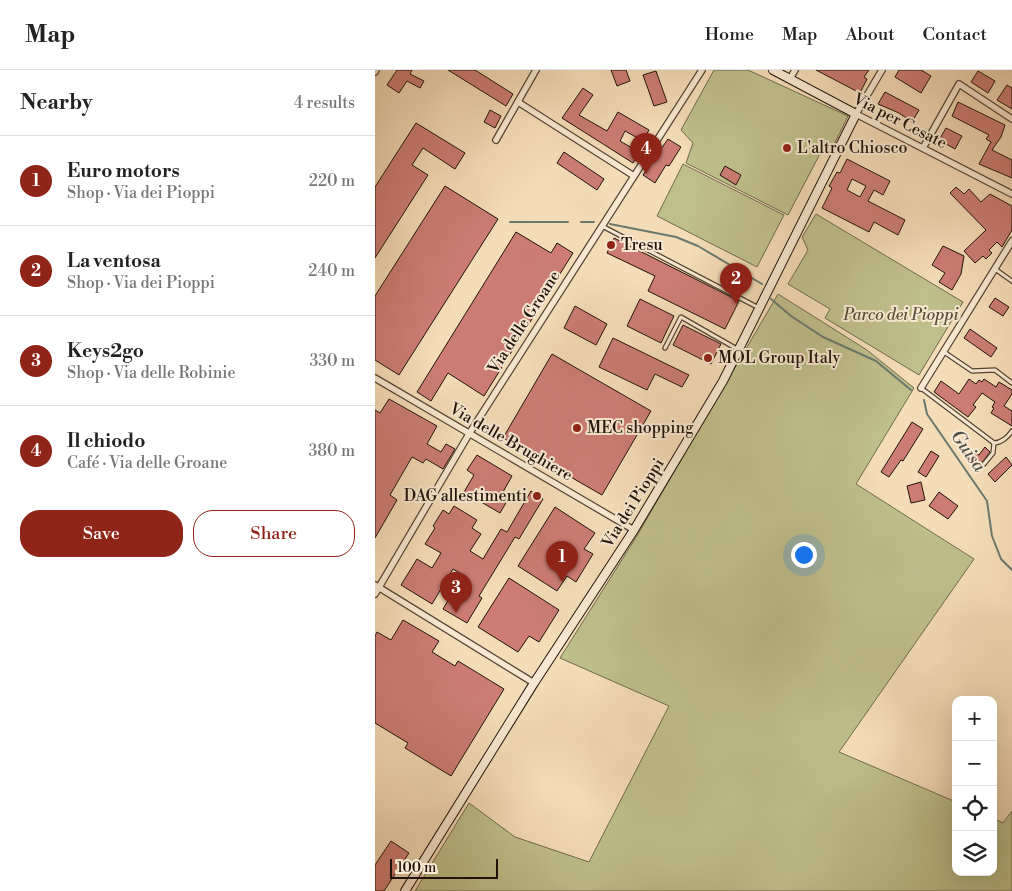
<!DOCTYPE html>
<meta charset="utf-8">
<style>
body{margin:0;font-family:"Libre Bodoni",serif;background:#f6f6f6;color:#222}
.controls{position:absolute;right:15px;bottom:15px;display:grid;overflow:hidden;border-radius:10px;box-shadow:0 5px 20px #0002}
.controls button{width:45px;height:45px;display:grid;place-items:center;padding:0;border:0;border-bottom:1px solid #e0e0e0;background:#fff;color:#222;font:25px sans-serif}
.scale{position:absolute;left:15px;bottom:12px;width:108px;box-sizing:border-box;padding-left:5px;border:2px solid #21130b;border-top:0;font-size:14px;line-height:18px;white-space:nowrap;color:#21130b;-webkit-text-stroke:4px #f8e8d1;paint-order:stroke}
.you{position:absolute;left:428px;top:484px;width:18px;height:18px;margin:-12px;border:4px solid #fff;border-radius:50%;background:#1a73e8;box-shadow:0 0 0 8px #1a73e833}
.badge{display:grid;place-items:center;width:32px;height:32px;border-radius:50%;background:#8f2418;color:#fff;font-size:16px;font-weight:700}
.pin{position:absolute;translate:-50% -41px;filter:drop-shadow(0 1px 2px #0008)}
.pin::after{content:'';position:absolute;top:26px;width:18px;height:15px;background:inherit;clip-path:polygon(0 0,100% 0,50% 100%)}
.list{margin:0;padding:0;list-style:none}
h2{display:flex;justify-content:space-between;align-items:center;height:65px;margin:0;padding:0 20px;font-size:21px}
h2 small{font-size:16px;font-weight:400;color:#767676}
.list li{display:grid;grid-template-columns:32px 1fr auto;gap:15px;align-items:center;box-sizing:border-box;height:90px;padding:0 20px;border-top:1px solid #e0e0e0}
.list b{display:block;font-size:19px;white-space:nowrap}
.list p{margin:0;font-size:16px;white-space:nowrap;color:#767676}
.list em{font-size:16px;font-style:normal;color:#767676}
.actions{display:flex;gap:10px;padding:15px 20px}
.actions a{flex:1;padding:11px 0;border:1px solid #8f2418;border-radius:20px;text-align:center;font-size:18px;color:#8f2418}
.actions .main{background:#8f2418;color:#fff}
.icon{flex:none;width:28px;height:28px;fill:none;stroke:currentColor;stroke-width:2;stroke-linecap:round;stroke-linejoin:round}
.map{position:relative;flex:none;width:637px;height:821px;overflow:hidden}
header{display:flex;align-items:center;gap:30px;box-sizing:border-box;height:70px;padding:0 25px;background:#fff;border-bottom:1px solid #e0e0e0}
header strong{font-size:24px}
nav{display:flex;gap:28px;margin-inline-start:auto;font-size:18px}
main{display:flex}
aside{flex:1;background:#fff}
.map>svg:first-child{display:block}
.green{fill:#bfbf8c;stroke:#70694c}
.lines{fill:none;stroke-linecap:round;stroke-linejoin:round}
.stream{stroke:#6b786f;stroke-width:2}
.building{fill:#cc7c75;stroke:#21130b;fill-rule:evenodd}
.lane-casing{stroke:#564536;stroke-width:5.5}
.street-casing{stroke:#564536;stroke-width:8}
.secondary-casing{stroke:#21130b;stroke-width:10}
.lane{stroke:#f8e8d1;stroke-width:3}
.street{stroke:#f8e8d1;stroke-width:5.5}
.secondary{stroke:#f8e8d1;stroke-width:8}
.poi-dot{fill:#8f2418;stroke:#f8e8d1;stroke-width:2}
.labels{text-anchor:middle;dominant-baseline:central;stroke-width:4;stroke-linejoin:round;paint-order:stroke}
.street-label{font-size:16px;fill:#21130b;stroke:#f8e8d1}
.poi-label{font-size:16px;fill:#21130b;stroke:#f8e8d1;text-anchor:start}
.park-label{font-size:16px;font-style:italic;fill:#584f38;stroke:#f8e8d1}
.water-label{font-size:18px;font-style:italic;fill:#4c4e45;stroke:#f8e8d1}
</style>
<header>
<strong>Map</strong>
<nav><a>Home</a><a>Map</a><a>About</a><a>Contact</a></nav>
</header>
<main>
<aside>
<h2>Nearby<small>4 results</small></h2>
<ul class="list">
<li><span class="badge">1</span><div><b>Euro motors</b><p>Shop · Via dei Pioppi</p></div><em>220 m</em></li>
<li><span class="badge">2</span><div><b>La ventosa</b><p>Shop · Via dei Pioppi</p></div><em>240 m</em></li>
<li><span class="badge">3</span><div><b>Keys2go</b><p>Shop · Via delle Robinie</p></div><em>330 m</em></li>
<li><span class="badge">4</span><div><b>Il chiodo</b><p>Café · Via delle Groane</p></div><em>380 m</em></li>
</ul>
<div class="actions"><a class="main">Save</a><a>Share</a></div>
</aside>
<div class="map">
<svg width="637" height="821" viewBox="0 0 637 821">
<rect width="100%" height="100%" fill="#f4dcb8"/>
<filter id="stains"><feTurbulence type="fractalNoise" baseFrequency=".004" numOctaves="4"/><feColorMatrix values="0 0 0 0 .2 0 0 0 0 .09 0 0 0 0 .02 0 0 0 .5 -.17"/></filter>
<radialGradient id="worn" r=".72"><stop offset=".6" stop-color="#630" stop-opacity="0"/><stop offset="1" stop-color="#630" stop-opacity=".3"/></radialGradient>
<g class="green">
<path d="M339 0H373L473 46 455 83 447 80 413 145 311 93 318 73 306 60Z"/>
<path d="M308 94 409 145 382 197 282 146Z"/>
<path d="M441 144 588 232 544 305 450 248 455 239 413 214 433 180 427 167Z"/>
<path d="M403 224 492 280 539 318 481 414 599 489 464 682 581 732V802H618V748L628 753 637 741V821H40L94 733 140 767 214 792 294 636 185 588 260 469Z"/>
</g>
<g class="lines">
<g class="stream">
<path d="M135 152H193"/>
<path d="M206 152H219"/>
<path d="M235 154 301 167 323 176 387 214"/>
<path d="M396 229 416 246 448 267 501 291 536 320"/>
<path d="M549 330 552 344 612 431 617 466 626 489 637 500"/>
</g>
</g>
<g class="building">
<path d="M22 0H37L35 4 49 11 45 18 32 11 24 23 12 15Z"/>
<path d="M73 0H100L138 24 131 36Z"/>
<path d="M236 0H251L255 11 242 16Z"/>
<path d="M441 0H494L489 7 492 9 485 23Z"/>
<path d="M524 0H546L556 6 546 23 520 7Z"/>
<path d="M281 1 292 32 279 36 268 5Z"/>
<path d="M603 1 620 11 613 23 596 12Z"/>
<path d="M632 15 637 18V39L622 30Z"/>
<path d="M208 18 218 25 204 45 232 61 243 42 274 60 268 71 250 61 245 71 264 82 258 93 187 48Z"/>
<path d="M510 22 544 40 537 52 524 43 503 34Z"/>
<path d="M583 32 630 55 626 67 617 80 637 90V108L604 94 616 72 611 69 614 65 577 46Z"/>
<path d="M115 40 126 46 120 58 109 52Z"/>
<path d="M41 53 90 83 80 99 48 78 37 95 53 105 0 188V117Z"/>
<path d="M571 58 587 66 580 79 564 70Z"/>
<path d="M293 69 306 77 294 96 291 95 280 113 268 105Z"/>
<path d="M189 82 229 109 222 120 182 93Z"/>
<path d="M472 89 515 111 508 125 499 120 493 131 530 150 523 165 499 152 494 162 447 138 457 118 454 116 462 102 465 103ZM477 109 491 116 485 127 472 120Z"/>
<path d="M350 96 366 105 361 115 345 105Z"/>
<path d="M70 116 123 149 24 305 0 290V226Z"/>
<path d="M581 117 589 124 594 119 606 132 615 124 637 136V160L627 177 622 172 614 180 617 183 611 189 608 186 600 193 589 181 611 160 575 123Z"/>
<path d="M141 162 176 183 182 173 198 183 109 326 73 303 56 331 42 322Z"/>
<path d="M239 168 364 231 350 259 273 221 280 206 232 183Z"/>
<path d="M568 176 589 186 586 204 577 220 564 212 570 203 557 195Z"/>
<path d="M620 228 634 237 628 246 614 237Z"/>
<path d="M265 229 299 246 286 273 252 256Z"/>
<path d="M200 236 232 254 221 275 189 258Z"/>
<path d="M308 255 346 274 336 294 298 275Z"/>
<path d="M595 259 622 278 616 287 589 268Z"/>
<path d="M238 268 314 305 307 317 280 304 272 320 224 297Z"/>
<path d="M177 284 276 341 227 425 128 368Z"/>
<path d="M594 309 601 314 604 310 607 312 609 309 621 317 624 312 637 320V324L629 336 637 341V356L616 343 619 338 617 337 620 332 607 323 598 335 601 337 593 347 559 322 566 311 584 324Z"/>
<path d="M14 329 62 356 52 374 66 382 71 374 80 379 68 399 51 389 48 393 37 387 15 425 22 430 0 468V340L5 343Z"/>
<path d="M537 352 548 359 528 391 526 390 514 407 506 402Z"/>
<path d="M610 377 615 382 603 398 595 392 601 383 604 385Z"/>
<path d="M556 381 564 386 551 407 543 402Z"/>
<path d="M102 385 137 406 128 422 135 426 125 443 89 422 99 405 92 400Z"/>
<path d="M631 387 637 395 620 412 613 404Z"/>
<path d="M546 412 550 430 536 433 532 416Z"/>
<path d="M156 421 168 429 144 469 140 467 104 526 107 528 92 553 68 539 88 505 78 499 57 534 26 515 42 489 57 498 66 483 50 474 60 458 58 456 68 440 74 444 79 436 102 450 97 458 106 464 95 481 108 489 126 459 132 462Z"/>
<path d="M564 422 583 436 573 449 554 436Z"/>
<path d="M180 437 220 463 209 479 218 484 201 512 192 506 182 521 143 496Z"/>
<path d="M134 508 184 540 164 572 154 566 143 582 103 557Z"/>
<path d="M28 550 64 571 57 582 80 596 83 591 129 619 76 706 30 678 33 673 0 653V566L2 562 16 570Z"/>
<path d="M16 771 34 783 9 821H0V795Z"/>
</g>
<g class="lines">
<defs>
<g id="lane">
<path d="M227 156 384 238"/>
<path d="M620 199 637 211"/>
<path d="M290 278 306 247 362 279"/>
<path d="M569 282 597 301 620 300 637 313"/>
<path d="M546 318 619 373C626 373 633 367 637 361"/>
<path d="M609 394 618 383 619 373"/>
</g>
<g id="street">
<path d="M507 0 481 44 637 124"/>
<path d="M0 2 1 0"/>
<path d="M415 9 420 0"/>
<path d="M143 32 259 106"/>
<path d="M121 70 161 0"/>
<path d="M548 78 584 14 637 49"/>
<path d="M0 308 259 460"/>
<path d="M546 318 637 171"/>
<path d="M0 515 159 613"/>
<path d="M0 524 94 364 327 0"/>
</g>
<path id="secondary" d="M30 821 159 613 259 460 348 311 481 44 398 0"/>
</defs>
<use href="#lane" class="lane-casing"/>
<use href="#street" class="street-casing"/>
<use href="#secondary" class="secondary-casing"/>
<use href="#lane" class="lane"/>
<use href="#street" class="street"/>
<use href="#secondary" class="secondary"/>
</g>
<g class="poi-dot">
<circle cx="412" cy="78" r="5"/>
<circle cx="236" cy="175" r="5"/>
<circle cx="333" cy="288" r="5"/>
<circle cx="202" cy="358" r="5"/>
<circle cx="162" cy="426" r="5"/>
</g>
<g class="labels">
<g class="street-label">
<text transform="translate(525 51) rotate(27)">Via per Cesate</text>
<text transform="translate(149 252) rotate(-57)">Via delle Groane</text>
<text transform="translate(136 372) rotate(30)">Via delle Brughiere</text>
<text transform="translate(258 433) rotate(-58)">Via dei Pioppi</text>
</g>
<g class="poi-label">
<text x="422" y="78">L'altro Chiosco</text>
<text x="246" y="175">Tresu</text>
<text x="343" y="288">MOL Group Italy</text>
<text x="212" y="358">MEC shopping</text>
<text x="152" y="426" text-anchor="end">DAG allestimenti</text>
</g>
<g class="park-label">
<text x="526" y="245">Parco dei Pioppi</text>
</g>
<g class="water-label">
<text transform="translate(593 381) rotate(55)">Guisa</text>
</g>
</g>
<rect width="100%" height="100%" filter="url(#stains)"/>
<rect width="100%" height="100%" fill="url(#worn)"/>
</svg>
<div class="controls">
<button>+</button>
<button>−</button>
<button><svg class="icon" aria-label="locate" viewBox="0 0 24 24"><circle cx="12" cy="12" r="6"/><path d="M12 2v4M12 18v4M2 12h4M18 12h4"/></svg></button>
<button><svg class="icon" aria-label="layers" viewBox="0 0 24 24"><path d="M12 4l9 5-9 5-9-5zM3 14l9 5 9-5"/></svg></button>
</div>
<div class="scale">100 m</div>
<div class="you"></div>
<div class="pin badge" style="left:187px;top:512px">1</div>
<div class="pin badge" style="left:361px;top:234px">2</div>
<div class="pin badge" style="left:81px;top:543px">3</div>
<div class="pin badge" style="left:271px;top:104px">4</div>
</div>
</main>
